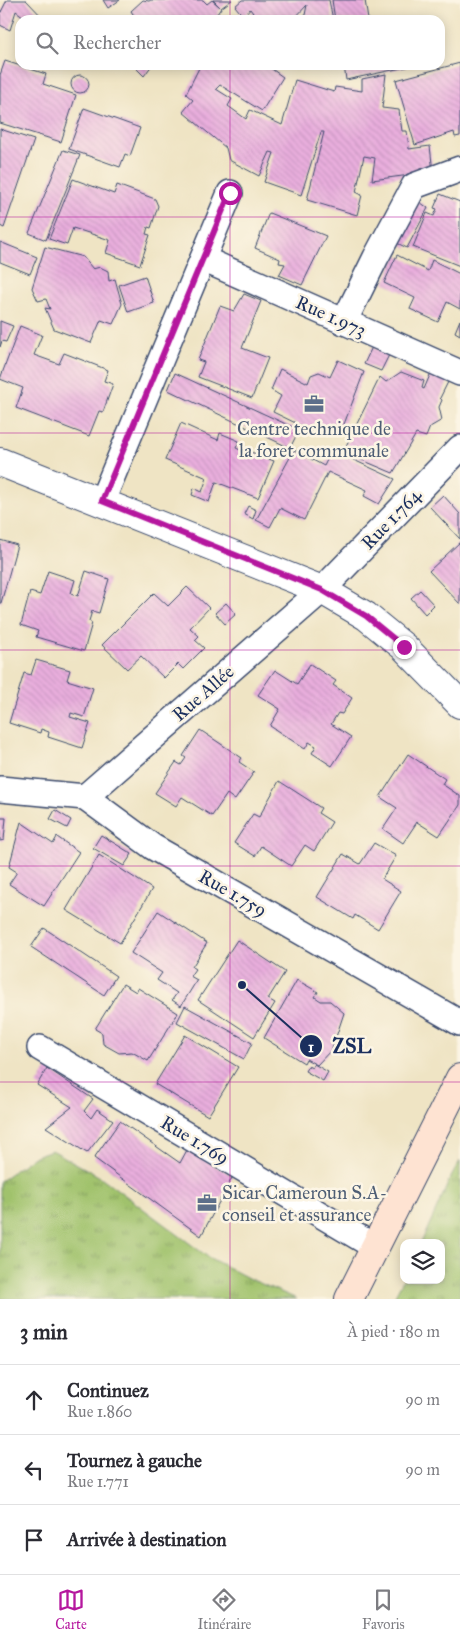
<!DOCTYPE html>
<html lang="fr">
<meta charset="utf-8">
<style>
body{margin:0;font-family:"IM FELL Great Primer",serif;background:#f7f7f7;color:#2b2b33}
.controls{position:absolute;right:15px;bottom:15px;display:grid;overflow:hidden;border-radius:10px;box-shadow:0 2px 12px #0003}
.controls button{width:45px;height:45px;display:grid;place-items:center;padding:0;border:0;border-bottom:1px solid #e1e1e2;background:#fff;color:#2b2b33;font:25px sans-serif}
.stop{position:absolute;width:15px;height:15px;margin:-11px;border:4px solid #b5179e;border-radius:50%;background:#fff}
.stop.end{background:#b5179e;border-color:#fff;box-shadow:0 1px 5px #0008}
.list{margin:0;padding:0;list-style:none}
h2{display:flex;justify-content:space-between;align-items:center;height:65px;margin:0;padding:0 20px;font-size:21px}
h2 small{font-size:16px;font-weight:400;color:#7c7c81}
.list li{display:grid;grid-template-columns:32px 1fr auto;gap:15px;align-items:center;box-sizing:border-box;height:70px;padding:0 20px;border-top:1px solid #e1e1e2}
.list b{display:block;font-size:19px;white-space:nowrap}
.list p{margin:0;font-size:16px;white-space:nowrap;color:#7c7c81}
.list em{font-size:16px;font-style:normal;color:#7c7c81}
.icon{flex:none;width:28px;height:28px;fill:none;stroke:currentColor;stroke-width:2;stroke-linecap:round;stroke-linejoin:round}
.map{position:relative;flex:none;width:460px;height:1299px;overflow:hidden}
.search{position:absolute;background:#fff;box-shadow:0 2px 12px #0003;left:15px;right:15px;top:15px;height:55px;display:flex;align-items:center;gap:12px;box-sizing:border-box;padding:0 18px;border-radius:15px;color:#7c7c81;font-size:19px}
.sheet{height:275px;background:#fff}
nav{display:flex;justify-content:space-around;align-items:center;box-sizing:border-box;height:70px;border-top:1px solid #e1e1e2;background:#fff;font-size:14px;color:#7c7c81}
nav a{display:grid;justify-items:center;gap:2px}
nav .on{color:#b5179e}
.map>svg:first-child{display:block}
.grass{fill:url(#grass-tufts);stroke:#5e7865}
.building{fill:url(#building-back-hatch)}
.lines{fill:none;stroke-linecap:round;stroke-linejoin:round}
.minor-casing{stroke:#3b4a6d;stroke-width:28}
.tertiary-casing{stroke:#3b4a6d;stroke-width:30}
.secondary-casing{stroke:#3b4a6d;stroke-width:30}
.minor{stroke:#fff;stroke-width:25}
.tertiary{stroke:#fff;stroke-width:28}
.secondary{stroke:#fee3d2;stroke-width:28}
.route{stroke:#b5179e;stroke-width:6}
.grid{fill:none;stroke:#b5179e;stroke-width:1;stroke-opacity:0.55}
.labels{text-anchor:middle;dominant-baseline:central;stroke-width:5;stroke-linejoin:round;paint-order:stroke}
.street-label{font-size:19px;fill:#1b2f5e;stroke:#fcf5e5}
.service-label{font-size:19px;fill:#4e5e75;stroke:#fcf5e5}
.leader{fill:none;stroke:#1b2f5e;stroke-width:2}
.callout-dot{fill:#1b2f5e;stroke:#fcf5e5;stroke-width:2}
.mark-label{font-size:15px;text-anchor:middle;font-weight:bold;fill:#fff}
.callout-label{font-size:20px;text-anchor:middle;font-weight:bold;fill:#1b2f5e;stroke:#fcf5e5;stroke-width:5;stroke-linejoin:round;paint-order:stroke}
</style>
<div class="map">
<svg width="460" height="1299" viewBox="0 0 460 1299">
<defs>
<pattern id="grass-tufts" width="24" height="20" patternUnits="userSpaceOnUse" patternTransform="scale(1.25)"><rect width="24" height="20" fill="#a0c26c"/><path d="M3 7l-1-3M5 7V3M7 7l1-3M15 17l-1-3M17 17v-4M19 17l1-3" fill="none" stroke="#829e5c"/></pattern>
<pattern id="building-back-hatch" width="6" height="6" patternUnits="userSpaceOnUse" patternTransform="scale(1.25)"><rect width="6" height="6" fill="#e9aedd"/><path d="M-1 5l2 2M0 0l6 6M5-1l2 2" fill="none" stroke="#c796c0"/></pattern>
</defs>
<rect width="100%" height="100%" fill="#fcf5e5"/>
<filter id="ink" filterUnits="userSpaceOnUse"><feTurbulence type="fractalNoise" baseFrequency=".02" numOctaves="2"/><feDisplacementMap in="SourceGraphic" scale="10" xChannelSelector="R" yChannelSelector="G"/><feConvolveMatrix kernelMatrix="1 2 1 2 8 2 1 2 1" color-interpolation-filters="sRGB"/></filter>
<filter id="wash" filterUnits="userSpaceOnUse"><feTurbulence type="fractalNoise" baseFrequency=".0096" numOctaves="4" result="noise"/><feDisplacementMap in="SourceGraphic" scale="20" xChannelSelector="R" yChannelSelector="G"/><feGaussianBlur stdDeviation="1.12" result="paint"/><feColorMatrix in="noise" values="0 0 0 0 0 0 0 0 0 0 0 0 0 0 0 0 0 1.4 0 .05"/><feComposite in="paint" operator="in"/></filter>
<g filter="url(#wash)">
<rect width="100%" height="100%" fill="#efe4c4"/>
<g class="grass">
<path d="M52 1150 102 1178 208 1257 250 1279 297 1299H0V1181L35 1156Z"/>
<path d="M460 1161V1299H393L404 1278V1280H441V1243H421L450 1179Z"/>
</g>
<g id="blocks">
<g class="building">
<path d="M7 0H26L45 20H28L16 11 10 30 0 25V14Z"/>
<path d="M103 0H120L108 8Z"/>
<path d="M143 0 149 1 151 0H203L207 4 212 0 220 7 213 0H232L221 8 217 14 224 20H137L131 11Z"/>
<path d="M242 0H329L333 20H304L307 5 293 20H246L253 13 250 9 244 17 235 6Z"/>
<path d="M332 0H365L368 20H335Z"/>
<path d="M5 61 46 74 43 84 76 95 61 142 0 123V75Z"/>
<path d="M460 63V136L455 137 454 132 415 145 396 80Z"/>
<path d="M133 65H152L144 76Z"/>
<path d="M196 65H266L283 77 262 111 220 85 216 89 232 99 228 106 246 119 250 110 282 125 295 80 334 92 335 87 362 91V79L386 74 382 108 399 110 402 131H407L409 149 430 146 433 172 372 180 375 158 364 156 356 192 362 195 357 215 307 200 324 132H321L301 195 264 182 274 153 270 152 259 176 229 160 226 148 183 112 193 100 186 94 199 68Z"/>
<path d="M344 65H411V66L346 80Z"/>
<circle cx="80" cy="84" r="9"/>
<path d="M84 108 140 128 130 156 125 154 120 167 69 149Z"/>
<path d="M0 129 34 140 4 228 0 226Z"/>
<path d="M63 150 80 155 46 240 29 233Z"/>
<path d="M73 179 114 194 117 185 155 199 158 206 151 228 148 227 146 234 150 235 140 265 106 253 110 240 73 228 67 245 49 239Z"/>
<path d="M440 194 460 202V266L413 247 427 213 434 216 437 209 434 208Z"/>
<path d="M417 200 428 208 407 248 397 243Z"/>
<path d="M269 213 326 236 302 285 279 275 285 264 279 263 280 259 255 248Z"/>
<path d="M0 242 37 257 30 274 0 262Z"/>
<path d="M45 247 83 257 93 269 100 267 108 271 109 281 115 279 122 304 113 324 101 320 91 343 54 329 45 308 50 309 46 299 38 301 32 288Z"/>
<path d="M397 255 428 271 432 260 460 274V309L447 302 438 322 410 309 415 298 384 283Z"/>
<path d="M145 276 154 303 128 312 119 285Z"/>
<path d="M244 294 261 301 242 348 268 358 252 398 198 377 204 362 198 360 220 306 234 311Z"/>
<path d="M460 320V335L455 332Z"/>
<path d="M0 321 13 326 6 342 2 341 0 347Z"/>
<path d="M20 326 42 335 34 355 59 364 64 353 108 370 104 381 113 384 103 412 99 411 89 436 16 408 23 388 0 379Z"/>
<path d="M372 347 389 355 381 371 364 364Z"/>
<path d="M338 360 364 372 341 432 336 435 314 424 312 431 273 412 281 396 271 390 280 369 308 383 311 375 319 372 330 377Z"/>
<path d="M433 368 451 376 440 398 442 400 439 407 442 420 430 427 426 437 416 434 393 473 343 452 380 377 386 382 401 372 424 381 422 388 424 389Z"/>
<path d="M175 373 299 430 290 448 168 390Z"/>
<path d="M181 423 218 440 220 433 239 441 236 448 251 455V452L274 461 258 498 216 482 209 502 192 495 194 488 202 492 207 478 165 460Z"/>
<path d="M294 450 324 466 332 450 395 479 379 504 364 496 367 490 328 472 304 520 280 508 270 527 256 520Z"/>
<path d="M443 495 460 514V539L430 507Z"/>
<path d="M248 506 256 510 253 519 244 514Z"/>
<path d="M0 540 17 545 1 603H0Z"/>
<path d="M460 542V604L429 571Z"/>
<path d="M48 571 75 580 71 593 78 596 86 571 109 579 99 613 92 611 89 621 92 623 84 651 36 637 38 631 21 625 30 592 40 595Z"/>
<path d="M187 587 209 608 190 628 199 636 195 640 204 648 183 669 178 664 164 678 141 656 127 669 102 645 154 593 168 606Z"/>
<path d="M420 590 434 605 425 614 411 598Z"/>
<path d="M226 603 236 614 225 624 215 613Z"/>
<path d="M36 660 70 670 67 680 93 688 84 717 71 713 70 717 90 723 82 748 48 737 49 732 41 729 40 733 9 723 24 673 31 675Z"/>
<path d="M310 664 336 681 333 685 352 698 342 714 338 713 331 724 351 737 332 766 312 753 316 746 309 742 305 749 270 726 280 709 258 695 275 670 297 684Z"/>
<path d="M200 730 242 758 239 762 254 772 235 800 227 794 212 816 182 797 176 806 155 793 176 762 181 765 186 758 183 756Z"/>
<path d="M408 754 445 779 442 784 460 796V805L439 836 417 822 403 843 383 829 397 808 380 797Z"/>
<path d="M279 781 321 808 318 813 332 822 314 851 305 845 291 866 261 846 255 856 234 843 253 814 259 817Z"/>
<path d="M55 810 71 820 67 828 50 819Z"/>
<path d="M0 818H6L4 840 0 841Z"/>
<path d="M21 822 53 844 57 837 79 852 44 906 9 884 17 872 9 867Z"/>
<path d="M101 835 132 854 124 866 93 848Z"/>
<path d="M374 843 396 856 382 879 401 891 378 929 355 915 353 919 317 897 343 854 360 864Z"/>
<path d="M99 855 152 889 120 943 66 910Z"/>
<path d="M158 911 207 943 192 967 195 969 190 976 197 980 181 1006 172 1000 177 993 157 980 162 973 131 953Z"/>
<path d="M44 928 116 976 104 995 31 947Z"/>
<path d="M237 940 285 972 268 999 275 1003 254 1037 198 1000Z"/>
<path d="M297 980 318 992 315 997 321 1001H330L344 1013 332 1049 317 1065 306 1059 304 1063 264 1038Z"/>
<path d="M123 984 136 992 138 988 178 1013 148 1061 132 1052 119 1053 103 1044 102 1033 95 1029Z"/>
<path d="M185 1006 252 1043 244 1059 177 1022Z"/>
<path d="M185 1035 238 1067 208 1116 155 1084Z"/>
<path d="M314 1064 328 1072 323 1081 305 1071 308 1066 312 1068Z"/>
<path d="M47 1068 93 1099 84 1111 91 1118 97 1109 113 1120 87 1153 46 1127 72 1107 37 1085Z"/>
<path d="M120 1121 180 1163 187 1150 233 1176 201 1236 94 1158Z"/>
</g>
</g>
</g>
<g filter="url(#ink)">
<use href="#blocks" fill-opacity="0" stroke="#3b4a6d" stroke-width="1"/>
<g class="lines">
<defs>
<g id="minor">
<path d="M203 259 460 373"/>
<path d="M344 322 376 257 414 186 460 169"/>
<path d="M102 501 230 193"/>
<path d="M0 789 85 797 153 847 460 1023"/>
<path d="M85 797 322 590 460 448"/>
<path d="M40 1048 375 1247"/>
</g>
<path id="tertiary" d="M0 462 322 590 366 616 404 647 460 704"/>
<path id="secondary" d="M349 1299 460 1078"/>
</defs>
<use href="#minor" class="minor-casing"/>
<use href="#tertiary" class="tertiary-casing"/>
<use href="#secondary" class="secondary-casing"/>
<use href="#minor" class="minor"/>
<use href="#tertiary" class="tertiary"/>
<use href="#secondary" class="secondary"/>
</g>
</g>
<g class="lines" filter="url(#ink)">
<path class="route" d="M230 193 102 501 322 590 366 616 404 647"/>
</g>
<path class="grid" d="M230 0V20M230 65V1299M0 217H460M0 433H460M0 650H460M0 866H460M0 1082H460"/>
<defs>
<symbol id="office-bare" viewBox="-9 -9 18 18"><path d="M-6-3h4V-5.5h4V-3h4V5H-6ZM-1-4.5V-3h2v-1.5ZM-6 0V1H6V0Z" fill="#5c6f8a" stroke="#fcf5e5" stroke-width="2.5" paint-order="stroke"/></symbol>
</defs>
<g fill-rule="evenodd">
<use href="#office-bare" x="300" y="390" width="28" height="28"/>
<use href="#office-bare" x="193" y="1189" width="28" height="28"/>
</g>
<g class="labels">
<g class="street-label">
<text transform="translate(331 316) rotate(24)">Rue 1.973</text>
<text transform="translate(391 519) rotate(-46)">Rue 1.764</text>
<text transform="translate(203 693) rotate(-41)">Rue Allée</text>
<text transform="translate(233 893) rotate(30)">Rue 1.759</text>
<text transform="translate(195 1140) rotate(31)">Rue 1.769</text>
</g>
<g class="service-label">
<text x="314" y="428">Centre technique de<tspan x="314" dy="22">la foret communale</tspan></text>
<text x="222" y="1192" text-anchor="start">Sicar Cameroun S.A-<tspan x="222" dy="22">conseil et assurance</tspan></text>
</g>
</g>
<path class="leader" d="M242 985L311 1046"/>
<g class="callout-dot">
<circle cx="242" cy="985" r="5"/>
<circle cx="311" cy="1046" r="12"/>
</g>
<g class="mark-label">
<text x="311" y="1052">1</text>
</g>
<g class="callout-label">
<text x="352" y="1053">ZSL</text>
</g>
</svg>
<div class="controls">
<button><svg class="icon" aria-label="layers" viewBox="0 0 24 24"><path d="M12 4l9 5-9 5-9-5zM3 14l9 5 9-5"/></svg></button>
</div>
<div class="stop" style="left:230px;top:193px"></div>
<div class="stop end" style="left:404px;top:647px"></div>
<div class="search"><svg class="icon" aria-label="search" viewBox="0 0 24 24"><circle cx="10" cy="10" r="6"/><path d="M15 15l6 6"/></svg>Rechercher</div>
</div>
<section class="sheet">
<h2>3 min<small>À pied · 180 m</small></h2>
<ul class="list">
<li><svg class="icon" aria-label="ahead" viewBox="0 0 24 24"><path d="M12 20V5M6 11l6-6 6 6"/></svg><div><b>Continuez</b><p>Rue 1.860</p></div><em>90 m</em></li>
<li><svg class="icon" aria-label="left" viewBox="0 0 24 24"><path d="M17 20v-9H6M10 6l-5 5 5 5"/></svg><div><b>Tournez à gauche</b><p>Rue 1.771</p></div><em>90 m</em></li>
<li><svg class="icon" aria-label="arrive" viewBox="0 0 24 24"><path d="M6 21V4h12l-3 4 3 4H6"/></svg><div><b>Arrivée à destination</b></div></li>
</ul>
</section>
<nav>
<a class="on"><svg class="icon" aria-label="map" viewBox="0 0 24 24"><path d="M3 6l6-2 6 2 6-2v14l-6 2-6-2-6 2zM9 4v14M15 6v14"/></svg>Carte</a>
<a><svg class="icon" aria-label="directions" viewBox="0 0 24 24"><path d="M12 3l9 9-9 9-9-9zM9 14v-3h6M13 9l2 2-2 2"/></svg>Itinéraire</a>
<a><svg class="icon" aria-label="saved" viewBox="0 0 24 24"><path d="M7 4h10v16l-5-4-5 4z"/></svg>Favoris</a>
</nav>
